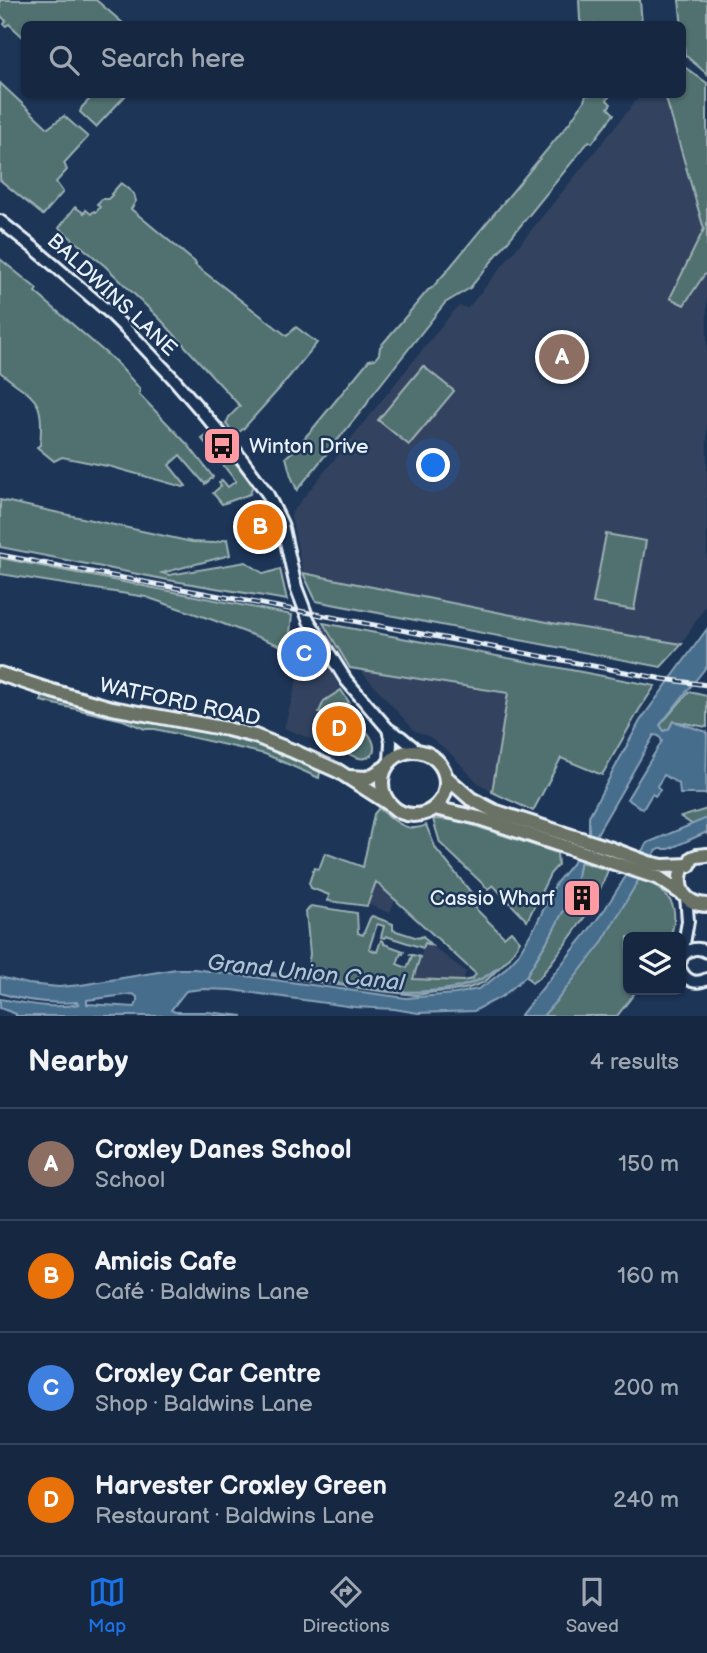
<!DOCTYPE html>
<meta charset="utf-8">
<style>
body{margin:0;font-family:"Balsamiq Sans",sans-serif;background:#1f3048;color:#f1f3f6}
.controls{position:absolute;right:21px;bottom:21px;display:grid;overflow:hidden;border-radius:10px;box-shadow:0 2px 5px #0004}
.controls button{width:63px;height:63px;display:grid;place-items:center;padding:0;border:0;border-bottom:2px solid #35445a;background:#162841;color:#f1f3f6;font:35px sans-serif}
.you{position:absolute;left:434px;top:466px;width:24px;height:24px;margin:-18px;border:5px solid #fff;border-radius:50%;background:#1a73e8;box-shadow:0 0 0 10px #1a73e833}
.badge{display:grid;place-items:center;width:46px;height:46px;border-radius:50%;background:#1a73e8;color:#fff;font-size:23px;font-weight:700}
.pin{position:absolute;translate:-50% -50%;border:4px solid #fff;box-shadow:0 2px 7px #0006}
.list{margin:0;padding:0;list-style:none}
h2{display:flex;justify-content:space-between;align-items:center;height:91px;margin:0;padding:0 28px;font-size:30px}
h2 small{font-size:23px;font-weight:400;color:#9ea6b1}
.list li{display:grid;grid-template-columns:46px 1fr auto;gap:21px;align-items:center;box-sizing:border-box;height:112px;padding:0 28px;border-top:2px solid #35445a}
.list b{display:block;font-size:26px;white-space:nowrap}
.list p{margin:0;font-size:23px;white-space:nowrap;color:#9ea6b1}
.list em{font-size:23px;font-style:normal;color:#9ea6b1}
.icon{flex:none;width:38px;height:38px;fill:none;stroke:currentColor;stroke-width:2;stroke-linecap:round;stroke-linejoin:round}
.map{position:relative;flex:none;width:707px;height:1016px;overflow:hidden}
.search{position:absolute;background:#162841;box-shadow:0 2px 5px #0004;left:21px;right:21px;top:21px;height:77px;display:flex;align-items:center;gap:18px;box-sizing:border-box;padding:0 24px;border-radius:10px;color:#9ea6b1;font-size:26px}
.sheet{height:539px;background:#162841}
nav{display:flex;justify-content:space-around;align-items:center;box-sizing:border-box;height:98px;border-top:2px solid #35445a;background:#162841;font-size:19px;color:#9ea6b1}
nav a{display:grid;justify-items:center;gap:4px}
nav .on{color:#1a73e8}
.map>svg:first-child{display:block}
.built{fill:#33435f}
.green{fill:#51706f;stroke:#9cb0b4;stroke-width:2}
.water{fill:#466d8d;stroke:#87a2b8;stroke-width:2;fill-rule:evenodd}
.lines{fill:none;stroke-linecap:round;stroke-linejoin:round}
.stream{stroke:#87a2b8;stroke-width:2.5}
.tertiary-casing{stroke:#e8f1f8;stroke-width:16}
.primary-casing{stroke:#e8f1f8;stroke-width:18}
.tertiary{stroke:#1d3557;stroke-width:10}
.primary{stroke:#6b7165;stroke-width:12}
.rail-casing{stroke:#e8f1f8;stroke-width:5}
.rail{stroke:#1d3557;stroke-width:2.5;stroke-dasharray:8;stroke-linecap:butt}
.labels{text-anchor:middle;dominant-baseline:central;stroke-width:5;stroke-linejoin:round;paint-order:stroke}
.street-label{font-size:21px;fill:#e8f1f8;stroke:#1d3557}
.poi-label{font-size:21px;fill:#e8f1f8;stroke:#1d3557;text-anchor:start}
.water-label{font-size:23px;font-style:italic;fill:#afc3d3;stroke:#1d3557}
</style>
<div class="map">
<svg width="707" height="1016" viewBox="0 0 707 1016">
<rect width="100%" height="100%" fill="#1d3557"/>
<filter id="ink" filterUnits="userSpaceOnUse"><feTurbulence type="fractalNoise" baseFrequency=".0143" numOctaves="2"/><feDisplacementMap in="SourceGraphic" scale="14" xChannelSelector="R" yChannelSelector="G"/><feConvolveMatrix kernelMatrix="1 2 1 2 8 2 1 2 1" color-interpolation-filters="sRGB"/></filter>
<g filter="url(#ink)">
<g class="built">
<path d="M683 66 707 83V603L682 644 552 623 303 573 291 516 292 512 452 313 459 306 468 308 640 96 641 94H682Z"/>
<path d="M302 625 373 741V752L365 758 340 751 284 728 296 684 298 673 285 668 289 653 282 650 301 633Z"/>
<path d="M360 670 509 693 492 792 478 783 450 753 430 737 415 731Z"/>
<path d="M376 882 395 900 390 913 367 904Z"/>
<path d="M425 943 431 945 466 972 463 981 413 979Z"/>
</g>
<g class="green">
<path d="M0 0H96L124 24H24V38L9 24 6 26 4 24 6 21 0 15Z"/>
<path d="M579 0H640L642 24H582L580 20Z"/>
<path d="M679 0H707V74L685 55Z"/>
<path d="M683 66 707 83V274L704 275 684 305 670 298 704 229 665 95 682 94Z"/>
<path d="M0 83 48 128 64 116 88 137 64 163 67 170 56 182 63 192 43 215 0 180Z"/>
<path d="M84 95H126L96 127 80 112 82 107 89 100Z"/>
<path d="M586 95H610L607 100 611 104 608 108 614 114 592 143 589 141 470 288 445 303 369 399 367 404 297 490 291 476 286 457 293 451 315 426 369 360 375 359 379 354 380 347 428 290 432 288 446 272 570 122 584 101Z"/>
<path d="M121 183 134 194 136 201 131 209 196 263 195 265 287 336 296 327 317 343 279 389 243 429 235 435 226 424 229 417 240 406 160 319 105 266 59 228 75 207 84 213 86 210 91 214 94 211 96 212 100 207 97 204 102 199H108L112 195 111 194Z"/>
<path d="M0 259 37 289 35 292 115 361 140 389 139 394 188 445 213 477 205 484 180 455 169 465 186 486 183 487 112 467 62 457 54 461 37 447 40 445C45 395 34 400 0 372Z"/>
<path d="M423 366 454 391 409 445 378 420Z"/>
<path d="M210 433 253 484 250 494 222 504 213 493 221 486 219 483 222 480 228 487 236 481 202 439Z"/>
<path d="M0 500 192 542 213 543 227 539 230 555 162 573 169 575 246 562 264 574 280 569 287 600 168 580 0 547Z"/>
<path d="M606 534 646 541 634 610 593 603Z"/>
<path d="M0 558 292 615 289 642 279 645 213 620 146 597 0 574Z"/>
<path d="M303 573 552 623 682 644 661 667 316 601Z"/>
<path d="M323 623 655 686 639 710 602 775 561 758 533 811 492 792 508 693 350 668Z"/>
<path d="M341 690 349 702 327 716 319 712 324 701Z"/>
<path d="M689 692 707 696V727L673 721 669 729 664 731 660 725Z"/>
<path d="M47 696 152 722 235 737 266 746 290 756 320 772 319 778 265 754 155 729H145L123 720 41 701 43 697Z"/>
<path d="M368 733C374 741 379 754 366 758 361 760 353 756 349 754Z"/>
<path d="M379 808C392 819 408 835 426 825L436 849 478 901 476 909 504 937 511 931 520 941 509 958 485 982 469 988 453 991 435 992 416 995 380 991 213 967 306 977 310 954 306 912 311 906 357 913 358 933 363 935 370 918 372 916 393 924V930L418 938 423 936 431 945 425 943 423 948 386 936 385 938 381 937 384 926 377 924 369 949 377 952 381 940 384 942V944L404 951 403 954 401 953 397 964 407 968 412 956 409 954 420 957 413 979 463 981 472 979 476 974 376 882 367 906 328 901 329 895 311 888 309 883 314 868 319 869 325 853 363 867 374 814Z"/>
<path d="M707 809V834L681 817Z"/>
<path d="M433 819 457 820 557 853 558 865 550 874 527 921 493 885 488 889 440 843Z"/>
<path d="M581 862 608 870C593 912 567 941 541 976L532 983 526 976 552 933Z"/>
<path d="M639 875C666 893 683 902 670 937H628V990H637L617 1016H541Z"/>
</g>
<g class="water">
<path d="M707 629V666L660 725 664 731 669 729 673 721 707 732 706 794H680L679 784 664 775 657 786 660 790 655 796 652 794 643 809 627 799 662 741 659 736 654 735 579 865 576 883 566 906 552 933 526 976 503 996 474 1011 418 1013 394 1009 354 1007 232 990 203 989 186 991 171 1010 175 1012H208L243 1016H16V1014L0 1008V999C26 1003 53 1010 79 1004L77 1002C51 1004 24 1001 0 993V977L28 984 59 987 81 985 176 969H194L406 998 455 994 478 989 488 983 503 971 518 955 537 923 556 883 572 864 589 831V816L640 721ZM133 994 137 997V1002L135 1007 87 1004V1000Z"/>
<path d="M707 818V832L669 849H660L655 852 601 944 558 999 543 1016H520L582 939 605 909 647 843Z"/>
</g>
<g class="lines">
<path class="stream" d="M213 966 404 992C434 992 473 990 497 968"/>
<defs>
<g id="tertiary">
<path d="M0 221 34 248 110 313 138 341 172 377 235 450 267 493 282 524 296 587 309 621 346 680 388 729 391 742 390 762"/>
<path d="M388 729 401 737 419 752"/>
<path d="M683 956C690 948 698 947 707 952"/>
<path d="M681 961 688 921 686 896"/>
<path d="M681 970C686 981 696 985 707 979"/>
</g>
<g id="primary">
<path d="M0 674 52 691 112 708 227 729 255 736 293 751 338 771 391 805"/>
<circle cx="414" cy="783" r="32"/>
<path d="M349 777 368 778 386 767"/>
<path d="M446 777 471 799 494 811 609 848 649 863 663 866 689 865"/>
<path d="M434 808 479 818 659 878 684 895"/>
<path d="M707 855 697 856 692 858 689 865 683 867C674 888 685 904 707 905"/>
</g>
</defs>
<use href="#tertiary" class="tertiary-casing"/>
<use href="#primary" class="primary-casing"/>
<use href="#tertiary" class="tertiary"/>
<use href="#primary" class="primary"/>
<defs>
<path id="rail" d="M0 555 663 679 707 685"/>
</defs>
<use href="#rail" class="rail-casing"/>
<use href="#rail" class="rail"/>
</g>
</g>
<defs>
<symbol id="bus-square" viewBox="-11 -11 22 22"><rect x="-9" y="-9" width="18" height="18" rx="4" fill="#ff9aa2" stroke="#1d3557"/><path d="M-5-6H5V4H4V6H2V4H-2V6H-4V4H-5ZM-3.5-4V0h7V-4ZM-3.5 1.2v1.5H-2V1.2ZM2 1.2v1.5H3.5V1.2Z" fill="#111"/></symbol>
<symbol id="building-square" viewBox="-11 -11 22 22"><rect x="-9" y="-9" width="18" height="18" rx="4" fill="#ff9aa2" stroke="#1d3557"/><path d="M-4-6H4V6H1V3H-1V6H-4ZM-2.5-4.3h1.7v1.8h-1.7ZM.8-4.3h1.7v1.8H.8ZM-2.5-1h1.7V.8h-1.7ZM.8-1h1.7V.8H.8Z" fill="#111"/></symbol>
</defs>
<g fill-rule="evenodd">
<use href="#bus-square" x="200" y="424" width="44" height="44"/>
<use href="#building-square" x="560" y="876" width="44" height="44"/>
</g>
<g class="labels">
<g class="street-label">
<text transform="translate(112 295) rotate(43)">BALDWINS LANE</text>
<text transform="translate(180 702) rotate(12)">WATFORD ROAD</text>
</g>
<g class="poi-label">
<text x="249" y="446">Winton Drive</text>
<text x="555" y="898" text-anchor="end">Cassio Wharf</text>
</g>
<g class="water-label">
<text transform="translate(306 973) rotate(6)">Grand Union Canal</text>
</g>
</g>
</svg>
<div class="controls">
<button><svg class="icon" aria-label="layers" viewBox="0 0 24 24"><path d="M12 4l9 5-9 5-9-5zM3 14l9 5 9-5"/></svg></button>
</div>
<div class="you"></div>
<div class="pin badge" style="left:562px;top:357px;background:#8d6e63">A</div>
<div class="pin badge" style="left:260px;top:527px;background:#e8710a">B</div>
<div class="pin badge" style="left:304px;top:654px;background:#3f7fe0">C</div>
<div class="pin badge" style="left:339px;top:729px;background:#e8710a">D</div>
<div class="search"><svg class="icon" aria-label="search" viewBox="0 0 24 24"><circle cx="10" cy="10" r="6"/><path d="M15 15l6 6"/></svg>Search here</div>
</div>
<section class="sheet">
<h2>Nearby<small>4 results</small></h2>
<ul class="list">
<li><span class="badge" style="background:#8d6e63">A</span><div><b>Croxley Danes School</b><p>School</p></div><em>150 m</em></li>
<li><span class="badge" style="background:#e8710a">B</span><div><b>Amicis Cafe</b><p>Café · Baldwins Lane</p></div><em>160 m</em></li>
<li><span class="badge" style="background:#3f7fe0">C</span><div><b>Croxley Car Centre</b><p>Shop · Baldwins Lane</p></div><em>200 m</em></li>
<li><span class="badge" style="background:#e8710a">D</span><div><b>Harvester Croxley Green</b><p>Restaurant · Baldwins Lane</p></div><em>240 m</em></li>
</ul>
</section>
<nav>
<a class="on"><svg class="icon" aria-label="map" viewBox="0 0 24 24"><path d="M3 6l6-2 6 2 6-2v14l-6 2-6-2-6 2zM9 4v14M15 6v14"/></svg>Map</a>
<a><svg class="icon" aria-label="directions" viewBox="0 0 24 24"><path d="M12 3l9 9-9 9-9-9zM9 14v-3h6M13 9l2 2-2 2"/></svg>Directions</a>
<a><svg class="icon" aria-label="saved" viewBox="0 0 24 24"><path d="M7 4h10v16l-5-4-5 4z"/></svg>Saved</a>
</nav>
